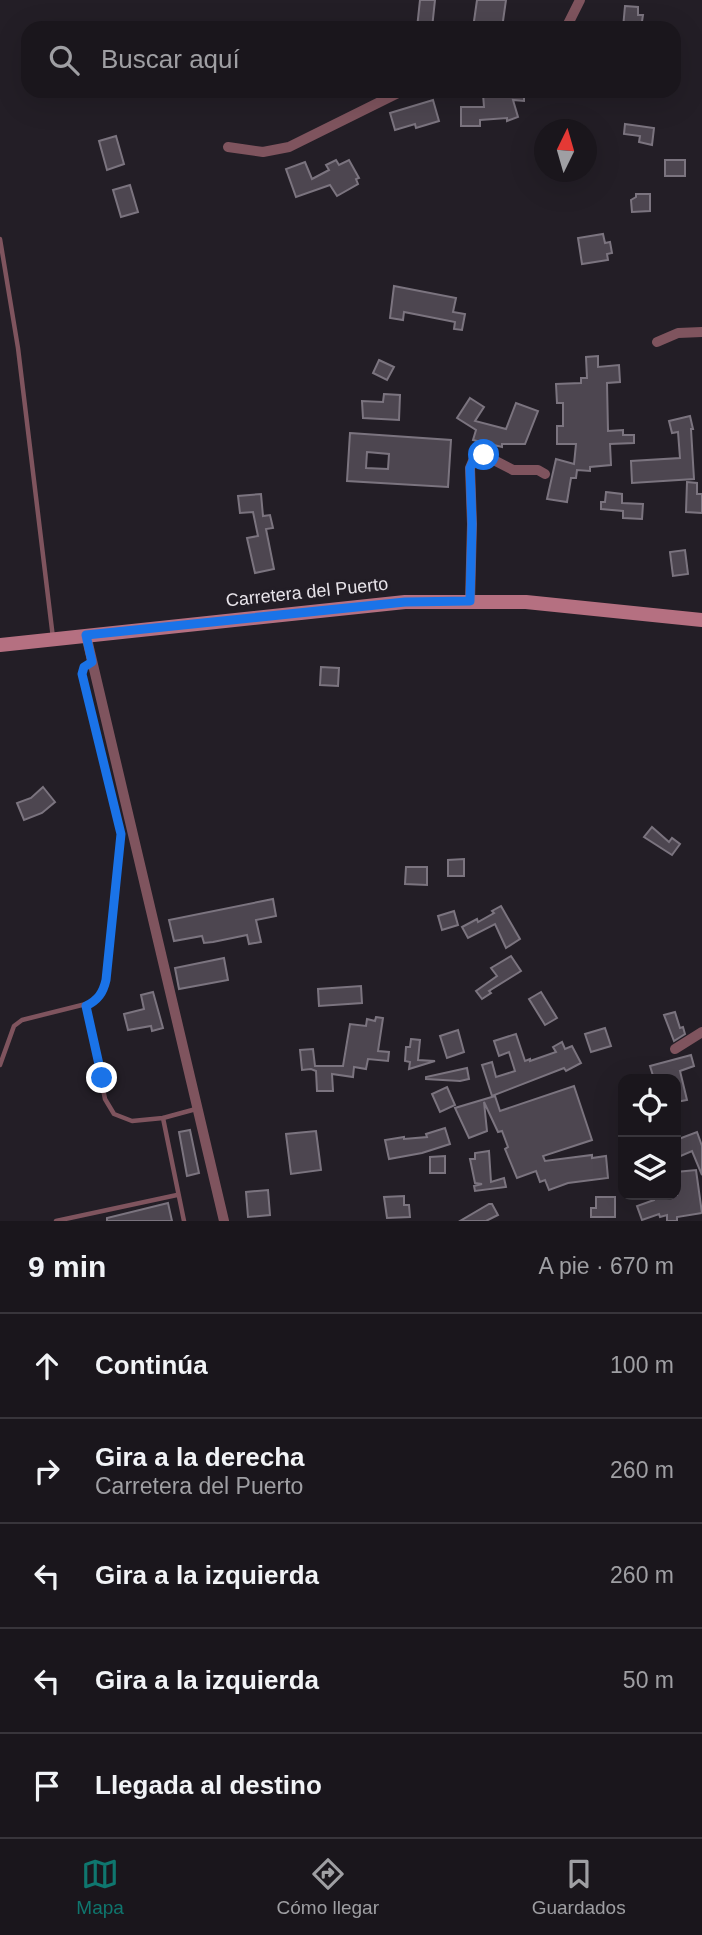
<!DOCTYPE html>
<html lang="es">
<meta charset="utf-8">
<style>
body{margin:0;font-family:Helvetica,sans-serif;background:#231f25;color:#f1f3f6}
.controls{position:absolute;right:21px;bottom:21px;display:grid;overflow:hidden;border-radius:14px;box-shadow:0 7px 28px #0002}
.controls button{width:63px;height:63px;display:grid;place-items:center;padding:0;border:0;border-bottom:2px solid #38353b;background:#1a161c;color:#f1f3f6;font:35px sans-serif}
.compass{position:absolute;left:534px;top:119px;width:63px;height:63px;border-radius:50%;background:#1a161c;box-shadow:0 7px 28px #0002;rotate:5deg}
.stop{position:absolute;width:21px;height:21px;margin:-16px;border:5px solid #1a73e8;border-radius:50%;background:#fff}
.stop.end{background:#1a73e8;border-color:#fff;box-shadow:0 2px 7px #0008}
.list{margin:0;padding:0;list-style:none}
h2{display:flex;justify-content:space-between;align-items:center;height:91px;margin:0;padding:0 28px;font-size:30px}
h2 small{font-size:23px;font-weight:400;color:#9f9fa3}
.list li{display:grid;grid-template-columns:46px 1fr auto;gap:21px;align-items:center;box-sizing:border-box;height:105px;padding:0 28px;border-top:2px solid #38353b}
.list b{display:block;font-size:26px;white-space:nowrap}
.list p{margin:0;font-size:23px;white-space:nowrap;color:#9f9fa3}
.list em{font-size:23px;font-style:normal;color:#9f9fa3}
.icon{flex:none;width:38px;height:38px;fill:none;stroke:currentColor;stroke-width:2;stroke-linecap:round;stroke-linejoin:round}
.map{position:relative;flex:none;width:702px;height:1221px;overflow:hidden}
.search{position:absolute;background:#1a161c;box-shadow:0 7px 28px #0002;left:21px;right:21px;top:21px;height:77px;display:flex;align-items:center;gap:18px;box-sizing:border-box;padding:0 24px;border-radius:21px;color:#9f9fa3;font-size:26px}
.sheet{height:616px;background:#1a161c}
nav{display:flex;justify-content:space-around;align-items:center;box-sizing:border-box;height:98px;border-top:2px solid #38353b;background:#1a161c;font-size:19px;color:#9f9fa3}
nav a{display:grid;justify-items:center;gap:4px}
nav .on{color:#0f766e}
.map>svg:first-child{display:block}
.building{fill:#4d4650;stroke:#7b747f;stroke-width:2;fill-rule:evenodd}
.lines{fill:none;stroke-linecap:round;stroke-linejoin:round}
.lane{stroke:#7f545e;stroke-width:4.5}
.street{stroke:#7f545e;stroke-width:10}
.secondary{stroke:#b57081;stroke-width:14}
.route{stroke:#1a73e8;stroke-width:9}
.labels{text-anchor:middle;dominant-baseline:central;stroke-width:6;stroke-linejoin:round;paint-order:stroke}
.street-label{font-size:18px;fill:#e8e4ea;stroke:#231e26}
</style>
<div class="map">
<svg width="702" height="1221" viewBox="0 0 702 1221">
<rect width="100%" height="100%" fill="#231e26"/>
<g class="building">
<path d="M420 0H435L432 28H417Z"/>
<path d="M477 0H506L502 28H473Z"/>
<path d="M625 6 638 7V15H643L641 28H623Z"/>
<path d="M503 91H524V101L513 100 518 117 507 121V118L480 120V126H461V107H484L483 94Z"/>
<path d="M433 100 439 121 416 128 415 124 395 130 390 113Z"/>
<path d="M625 124 654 128 652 145 639 142 640 136 624 134Z"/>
<path d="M116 136 124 164 107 170 99 141Z"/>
<path d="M336 160 339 165 349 160 359 178 356 179 358 184 337 196 330 185 296 197 286 169 305 162 312 179 329 170 326 165Z"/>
<rect x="665" y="160" width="20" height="16"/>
<path d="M130 185 138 212 121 217 113 190Z"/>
<path d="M636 194H650V211L632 212 631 200 636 197Z"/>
<path d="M603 234 605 243 610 242 612 253 607 254 608 260 582 264 578 238Z"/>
<path d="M394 286 456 298 453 312 465 314 462 330 454 329 455 322 404 312 403 320 390 318Z"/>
<path d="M598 356V367L619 365 620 382 607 383 608 431 623 430V435H634V443L610 444 611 465 590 467V471L577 470 576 478H571L567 502 547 499 556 459 574 464 576 444H557V426H563V403H557L556 384 581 383V378H587L586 357Z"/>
<path d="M379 360 394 367 387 380 373 373Z"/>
<path d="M384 394 400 395 399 420 363 418 362 401 383 402Z"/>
<path d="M470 398 484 407 475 421 506 429 516 403 538 411 525 444H502V447L473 440 476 430 457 418Z"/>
<path d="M690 416 693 429H691L694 479 632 483 631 461 680 458 678 432 672 433 669 421Z"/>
<path d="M350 433 451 440 448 487 347 481ZM367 452 389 454 388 469 366 468Z"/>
<path d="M687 482 697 483V494H702V513L686 512Z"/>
<path d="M606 492 622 494V503L643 504 642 519 623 518V511L601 509V502H605Z"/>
<path d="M261 494 263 516 270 515 273 528 266 529 274 569 255 573 247 538 258 536 253 512 240 513 238 496Z"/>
<path d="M685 550 688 574 673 576 670 552Z"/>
<path d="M321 667 339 668 338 686 320 685Z"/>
<path d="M43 787 55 802 42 813 24 820 17 803 31 798Z"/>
<path d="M652 827 669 842 672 838 680 844 672 855 644 837Z"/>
<path d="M464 859V876H448V860Z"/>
<path d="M406 867H427V885L405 884Z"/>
<path d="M273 899 276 916 256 920 261 942 249 944 247 935 213 942 204 943 202 936 174 941 169 920Z"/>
<path d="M501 906 520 939 506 948 495 924 468 938 462 927 477 919 478 922 494 913 492 911Z"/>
<path d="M454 911 458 925 442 930 438 916Z"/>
<path d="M511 956 521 971 489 991 491 993 482 999 476 991 497 976 491 968Z"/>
<path d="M224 958 228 980 179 989 175 968Z"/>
<path d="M361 986 362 1003 319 1006 318 989Z"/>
<path d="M153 992 163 1028 152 1031 151 1026 128 1030 124 1014 144 1009 141 995Z"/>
<path d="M541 992 557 1018 545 1025 529 999Z"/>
<path d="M675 1012 680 1028 683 1027 685 1034 674 1041 664 1015Z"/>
<path d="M376 1017 383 1018 378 1051 389 1052 388 1061 368 1059 366 1069 354 1067 353 1077 332 1074 333 1091H317L316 1071 311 1069 302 1070 300 1050 313 1049 315 1066H343L350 1024 366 1026 367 1019 375 1021Z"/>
<path d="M605 1028 611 1046 591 1052 585 1034Z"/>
<path d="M458 1030 464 1052 447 1058 440 1036Z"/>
<path d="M516 1034 525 1061 530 1059V1061L556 1052 553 1047 562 1042 565 1049 572 1046 581 1063 566 1071 564 1068 492 1096 482 1065 492 1062 496 1077 515 1071 509 1052 499 1056 494 1041Z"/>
<path d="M411 1039 420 1040 418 1060 435 1061 409 1069 410 1062 405 1061 406 1047H410Z"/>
<path d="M691 1055 694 1066 680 1071 687 1100 676 1102V1079H654L650 1066Z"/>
<path d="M467 1068 469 1079 460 1081 426 1079V1077Z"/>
<path d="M574 1086 592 1140 543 1156 545 1161 592 1155V1158L606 1156 608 1178 568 1183 549 1190 545 1180 540 1182 536 1171 517 1178 505 1149 508 1147 502 1131 498 1132 484 1102 487 1131 469 1138 455 1108 495 1096 500 1111Z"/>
<path d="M447 1087 455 1105 440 1112 432 1094Z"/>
<path d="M445 1128 450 1144 422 1153 389 1159 385 1140 404 1137V1139L427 1137 426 1134Z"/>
<path d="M190 1130 199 1173 187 1176 179 1132Z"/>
<path d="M316 1131 321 1170 291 1174 286 1134Z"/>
<path d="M697 1132 702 1146V1175L692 1151 676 1158V1140Z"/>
<path d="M489 1151 491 1182 504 1178 506 1187 475 1191 474 1186 482 1184 475 1183 470 1159H475V1153Z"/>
<path d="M445 1156V1173H430V1157Z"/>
<path d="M696 1170 702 1213 677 1217V1221H667V1215L660 1217 659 1214 642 1220 637 1206 654 1200 653 1195H677L676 1172Z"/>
<path d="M268 1190 270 1215 248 1217 246 1192Z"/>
<path d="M404 1196V1205H409L410 1217 387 1218 384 1197Z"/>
<path d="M596 1197H615V1217H591V1208H596Z"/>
<path d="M168 1203 172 1221H107V1218Z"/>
<path d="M489 1204H492L498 1215 486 1221H460Z"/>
</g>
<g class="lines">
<g class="lane">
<path d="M0 239 18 348 53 638"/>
<path d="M86 1005 105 1099 114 1114 132 1121 163 1118 196 1109"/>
<path d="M0 1065 14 1026 22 1020 94 1002 103 993 106 980 121 834 82 674 84 667 91 662"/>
<path d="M163 1118 184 1221"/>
<path d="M56 1221 177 1195"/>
</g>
<g class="street">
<path d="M566 28 580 0"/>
<path d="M228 147 263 152 289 147 402 91"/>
<path d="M657 342 678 333 702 332"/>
<path d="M470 601 472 524 470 468 473 461 484 455 513 470H538L545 474"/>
<path d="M86 635 224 1221"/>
<path d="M675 1049 702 1032"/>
</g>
<path class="secondary" d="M0 645 405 602H526L702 620"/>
</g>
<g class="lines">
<path class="route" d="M102 1078 86 1006C98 1000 103 993 106 980L121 834 82 674 84 667 92 662 86 635 405 602 470 601 472 524 470 468 473 461 484 455"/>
</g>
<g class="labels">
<g class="street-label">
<text transform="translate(307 592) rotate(-6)">Carretera del Puerto</text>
</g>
</g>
</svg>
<div class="controls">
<button><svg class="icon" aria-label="locate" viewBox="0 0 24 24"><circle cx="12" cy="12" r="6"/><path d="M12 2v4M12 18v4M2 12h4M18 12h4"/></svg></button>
<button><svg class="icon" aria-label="layers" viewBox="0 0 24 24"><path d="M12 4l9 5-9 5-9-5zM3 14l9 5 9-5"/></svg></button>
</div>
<svg class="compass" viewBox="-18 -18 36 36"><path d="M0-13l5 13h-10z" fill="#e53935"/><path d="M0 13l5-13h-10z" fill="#9f9fa3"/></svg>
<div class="stop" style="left:484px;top:455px"></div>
<div class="stop end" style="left:102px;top:1078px"></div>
<div class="search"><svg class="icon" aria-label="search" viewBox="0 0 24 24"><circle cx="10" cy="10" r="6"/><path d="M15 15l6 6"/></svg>Buscar aquí</div>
</div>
<section class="sheet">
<h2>9 min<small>A pie · 670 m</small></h2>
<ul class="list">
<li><svg class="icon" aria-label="ahead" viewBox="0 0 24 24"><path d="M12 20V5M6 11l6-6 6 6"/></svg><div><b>Continúa</b></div><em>100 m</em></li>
<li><svg class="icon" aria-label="right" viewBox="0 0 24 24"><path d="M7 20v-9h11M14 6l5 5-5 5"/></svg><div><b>Gira a la derecha</b><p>Carretera del Puerto</p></div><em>260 m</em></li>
<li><svg class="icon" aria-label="left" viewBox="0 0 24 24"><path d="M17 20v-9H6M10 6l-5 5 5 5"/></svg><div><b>Gira a la izquierda</b></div><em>260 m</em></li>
<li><svg class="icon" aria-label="left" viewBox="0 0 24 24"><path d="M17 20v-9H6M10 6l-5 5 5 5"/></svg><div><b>Gira a la izquierda</b></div><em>50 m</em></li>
<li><svg class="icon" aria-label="arrive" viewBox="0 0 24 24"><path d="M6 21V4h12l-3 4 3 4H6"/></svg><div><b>Llegada al destino</b></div></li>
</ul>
</section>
<nav>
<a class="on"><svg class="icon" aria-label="map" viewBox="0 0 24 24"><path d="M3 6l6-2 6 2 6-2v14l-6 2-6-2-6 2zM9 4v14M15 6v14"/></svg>Mapa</a>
<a><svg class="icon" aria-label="directions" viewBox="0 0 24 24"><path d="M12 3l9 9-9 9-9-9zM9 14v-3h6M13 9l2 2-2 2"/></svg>Cómo llegar</a>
<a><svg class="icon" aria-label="saved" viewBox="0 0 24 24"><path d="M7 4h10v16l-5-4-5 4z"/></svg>Guardados</a>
</nav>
